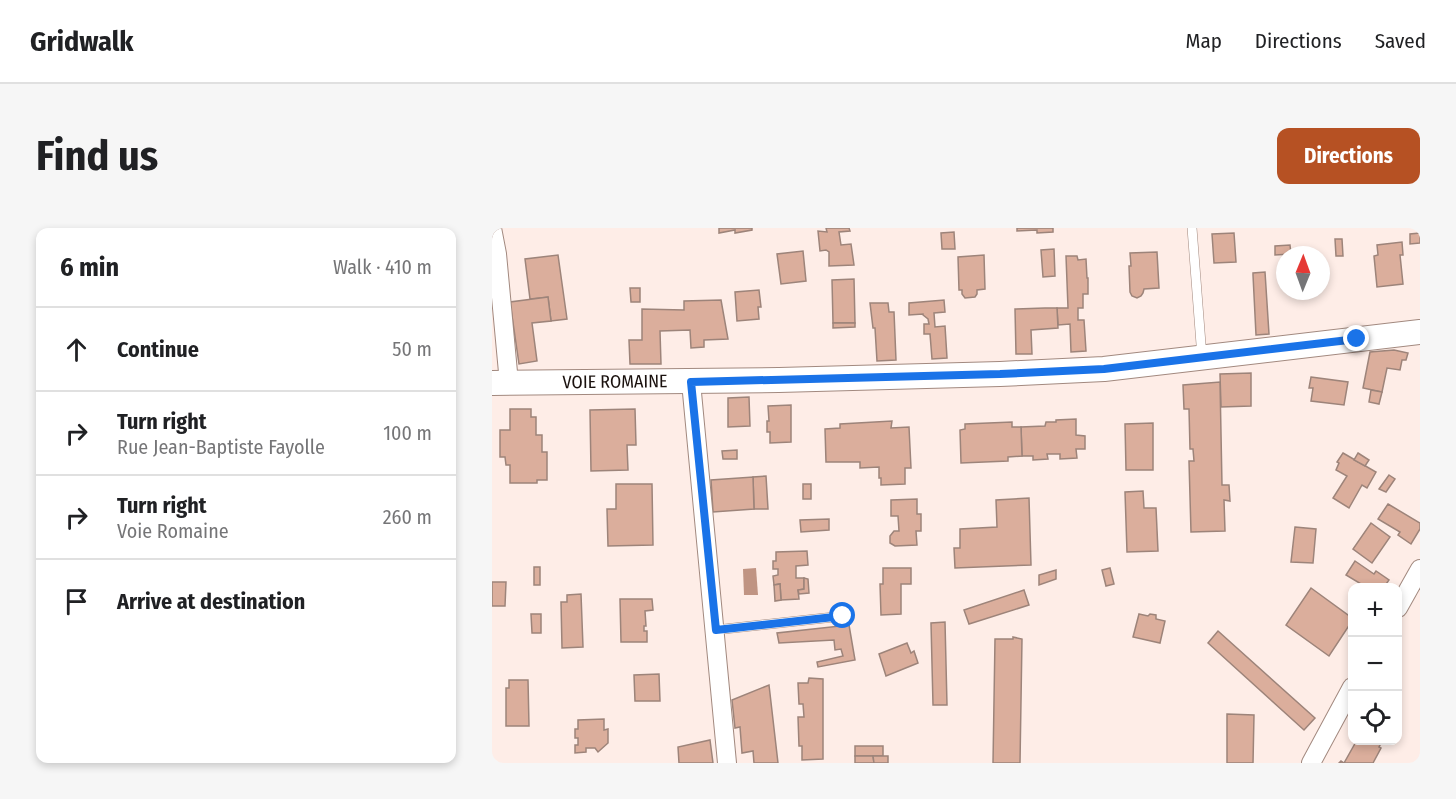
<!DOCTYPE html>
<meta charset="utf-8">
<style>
body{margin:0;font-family:"Fira Sans Condensed",sans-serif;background:#f6f6f6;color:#202124}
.controls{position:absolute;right:18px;bottom:18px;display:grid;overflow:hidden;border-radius:12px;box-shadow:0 3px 9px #0003}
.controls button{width:54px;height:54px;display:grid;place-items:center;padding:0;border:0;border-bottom:2px solid #e0e0e0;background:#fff;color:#202124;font:30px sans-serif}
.compass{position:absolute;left:784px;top:18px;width:54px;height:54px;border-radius:50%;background:#fff;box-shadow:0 3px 9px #0003;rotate:1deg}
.stop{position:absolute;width:18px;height:18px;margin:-14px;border:4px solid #1a73e8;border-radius:50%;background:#fff}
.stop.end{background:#1a73e8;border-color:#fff;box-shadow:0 2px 6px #0008}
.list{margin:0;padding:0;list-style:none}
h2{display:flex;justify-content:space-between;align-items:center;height:78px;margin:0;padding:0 24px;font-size:26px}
h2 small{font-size:20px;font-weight:400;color:#757577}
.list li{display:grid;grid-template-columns:39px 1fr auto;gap:18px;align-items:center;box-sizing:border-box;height:84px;padding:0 24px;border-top:2px solid #e0e0e0}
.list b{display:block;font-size:22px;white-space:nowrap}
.list p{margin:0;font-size:20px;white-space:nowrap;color:#757577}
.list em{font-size:20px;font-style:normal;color:#757577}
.icon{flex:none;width:33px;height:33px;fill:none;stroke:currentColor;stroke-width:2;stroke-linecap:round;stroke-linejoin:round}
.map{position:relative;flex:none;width:928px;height:535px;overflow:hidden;border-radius:12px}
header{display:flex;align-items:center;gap:36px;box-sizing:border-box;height:84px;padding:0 30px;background:#fff;border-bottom:2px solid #e0e0e0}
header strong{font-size:28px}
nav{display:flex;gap:33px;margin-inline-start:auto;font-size:21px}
.intro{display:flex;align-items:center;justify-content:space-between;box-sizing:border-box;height:144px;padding:0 36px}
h1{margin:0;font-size:42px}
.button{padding:15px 27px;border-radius:12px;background:#b65123;color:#fff;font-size:21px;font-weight:700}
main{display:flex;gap:36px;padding:0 36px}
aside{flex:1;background:#fff;border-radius:12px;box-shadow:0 3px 9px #0003}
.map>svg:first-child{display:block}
.water{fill:#c09483}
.building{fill:#dbae9c;stroke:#9d847a;stroke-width:1.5}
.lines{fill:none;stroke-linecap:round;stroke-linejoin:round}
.lane-casing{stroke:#a2897f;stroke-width:10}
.street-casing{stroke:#a2897f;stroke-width:20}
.secondary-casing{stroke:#a2897f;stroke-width:26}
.lane{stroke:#fff;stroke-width:9}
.street{stroke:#fff;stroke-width:18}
.secondary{stroke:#fff;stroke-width:24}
.route{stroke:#1a73e8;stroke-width:8}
.labels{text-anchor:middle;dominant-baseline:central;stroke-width:5;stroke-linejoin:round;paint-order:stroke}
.street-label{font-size:18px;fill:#1a110e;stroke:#fefefe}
</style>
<header>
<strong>Gridwalk</strong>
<nav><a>Map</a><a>Directions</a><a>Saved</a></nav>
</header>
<div class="intro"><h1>Find us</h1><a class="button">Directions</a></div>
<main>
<aside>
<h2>6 min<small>Walk · 410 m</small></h2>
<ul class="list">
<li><svg class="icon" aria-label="ahead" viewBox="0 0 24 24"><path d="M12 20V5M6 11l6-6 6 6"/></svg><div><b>Continue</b></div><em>50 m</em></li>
<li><svg class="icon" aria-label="right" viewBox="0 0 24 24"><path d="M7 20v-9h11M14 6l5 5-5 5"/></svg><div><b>Turn right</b><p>Rue Jean-Baptiste Fayolle</p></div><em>100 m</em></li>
<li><svg class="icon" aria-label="right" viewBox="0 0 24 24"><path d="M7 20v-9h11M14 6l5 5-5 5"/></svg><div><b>Turn right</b><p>Voie Romaine</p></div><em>260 m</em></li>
<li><svg class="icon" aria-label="arrive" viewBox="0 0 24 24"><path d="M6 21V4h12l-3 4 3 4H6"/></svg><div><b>Arrive at destination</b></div></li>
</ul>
</aside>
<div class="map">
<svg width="928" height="535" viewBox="0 0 928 535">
<rect width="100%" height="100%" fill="#feede7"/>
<path class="water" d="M264 340 266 367H252L251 341Z"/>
<g class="building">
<path d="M227 0H260V2L243 5V2L227 5Z"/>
<path d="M334 0H357L358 3 347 4 349 17 359 16 362 37 337 38V24L334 22 328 23 326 3 335 4Z"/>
<path d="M525 0H561V4L545 5V2L525 3Z"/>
<path d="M462 4 463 21H450L449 5Z"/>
<path d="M742 5 744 34 722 35 720 6Z"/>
<path d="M928 5V15L918 16V6Z"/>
<path d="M843 11H850L851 28H844Z"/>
<path d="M910 14 911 27H908L911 56 885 59 882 28 886 27 885 17Z"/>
<path d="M798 17 799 26 783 27V18Z"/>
<path d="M562 21 563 48 551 49 549 22Z"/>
<path d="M311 23 314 53 289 56 285 26Z"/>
<path d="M665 24 667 60 652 61 651 65 649 68 645 70 640 68 638 64 637 38H639L638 25Z"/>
<path d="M66 27 75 91 59 93 56 69 38 71 33 31Z"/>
<path d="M492 27 493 61 485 62V66L483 69 473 70 470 66V62H467L466 29Z"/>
<path d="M574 28H585L586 32 594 31 595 50H596V66H591V80H586V92H592L594 123 579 124 578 96 566 97 565 80H576Z"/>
<path d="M773 44 777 106 764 107 761 47V45Z"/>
<path d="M362 51 363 95H341L340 52Z"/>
<path d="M138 60H148V74H139Z"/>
<path d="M267 62 269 79H266L267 91 245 93 243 64Z"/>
<path d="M56 69 59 93 40 95 45 133 27 136 18 74Z"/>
<path d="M229 72 236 111 212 112V119L199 120 198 102 168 103 169 136H138L137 112H150V81L192 82V73Z"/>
<path d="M452 72 453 84 442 85 443 99 453 98 455 130 440 131 438 106H432V96H437L436 91 431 87V86L417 87V75Z"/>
<path d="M378 75H396L397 84H402L404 132 385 133 383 100H381Z"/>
<path d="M553 80H565L566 100 539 102 540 126H524L523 81Z"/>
<path d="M341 95H363V99L341 100Z"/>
<path d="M902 122 916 125 914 132H910L908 142 895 140 890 164 871 160 878 124Z"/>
<path d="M759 145V178L729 179 728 146Z"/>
<path d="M819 149 856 154 852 177 819 173 821 160H817Z"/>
<path d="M728 154 730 257H737L738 273 732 272 733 303 699 304 697 233H702L701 221H698L697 181H692L691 157Z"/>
<path d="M879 162 890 164 887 176 877 174Z"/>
<path d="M257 169 258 198 236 199V170Z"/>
<path d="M299 177V214L278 215V204H275V193H277L276 178Z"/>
<path d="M18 181H39V189H44V207H50V224H55V252H45V255H18V237H14L13 229H8V202H18Z"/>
<path d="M143 181 144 217H135L136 242 99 243 98 182Z"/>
<path d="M584 191V207L593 208V221H584L585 230 568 231V226H555L556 231 541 232V228H530L529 199 553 198 554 194H564V192Z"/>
<path d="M400 193 399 200 417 199 419 240H413V256L389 257V250H387V239L368 240V234H334L333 201 348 200V196Z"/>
<path d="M520 194V199H529L530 228 516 229V233L469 235 468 202 473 201V196Z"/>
<path d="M661 195V242H634L633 196Z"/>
<path d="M245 222V231H231L230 223Z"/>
<path d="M851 225 884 244 875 260 870 257 857 280 841 270 855 248 844 242 847 235 845 234Z"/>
<path d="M866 225 877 232 873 238 862 232Z"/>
<path d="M897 247 903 251 894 264 887 261Z"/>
<path d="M274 248 276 281H262L261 249Z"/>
<path d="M261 249 262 281 221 284 219 252Z"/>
<path d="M124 256H160L161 317 116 318 115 281H124Z"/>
<rect x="311" y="256" width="8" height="15"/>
<path d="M651 263 652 280H664L666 323 635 324 633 264Z"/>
<path d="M537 270 539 337 463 340 462 320H468V301L505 299 504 272Z"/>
<path d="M425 271V286H429V303H424L425 317 403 318 398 315V308L402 303H407L406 288H399V272Z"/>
<path d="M896 276 928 295V301L919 316 906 307 908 304 886 291Z"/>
<path d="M337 291V302L309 304 308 292Z"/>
<path d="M879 295 898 309 880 335 861 321Z"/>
<path d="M803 299 824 301 821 335 799 334Z"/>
<path d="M315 323 316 337 304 338V350H312V361L306 362 307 371 289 372 288 356 282 357 281 348 286 347V341H281V333H284V324Z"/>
<path d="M863 333 882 346 884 343 897 352 892 359H874L854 347Z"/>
<rect x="42" y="339" width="6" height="18"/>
<path d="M391 340H419V356H409V386L389 387 388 356H391Z"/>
<path d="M618 340 622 356 614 358 610 342Z"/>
<path d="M564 342V351L547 357V347Z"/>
<path d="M312 350 316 351 317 365 307 366 306 362 312 361Z"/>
<path d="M0 354H14L13 378H0Z"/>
<path d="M288 356 289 372 283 373 282 357Z"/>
<path d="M819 360 860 390V393L837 428 794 397Z"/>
<path d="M532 362 537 377 477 396 472 382Z"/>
<path d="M89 366 91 419 70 420 69 374H75V367Z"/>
<path d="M128 371H160L161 382 153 383 154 398H152V403H155V414H129Z"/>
<path d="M39 386H49V405H40Z"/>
<path d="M647 386 656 388 658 386 664 387V391L673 393 668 415 641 409Z"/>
<path d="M453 394 455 477H441L439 395Z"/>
<path d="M357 397 363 432 326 439 325 434 351 428 349 421 343 422 342 412 287 415 285 405Z"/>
<path d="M726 403 823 490 812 502 716 415Z"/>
<path d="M521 409 530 411 528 535H501L503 411H521Z"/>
<path d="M415 415 419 425 422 423 426 435 394 448 387 426Z"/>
<path d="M167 446 168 473H143L142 447Z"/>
<path d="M317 450 331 451V531L310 532V518H307L306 489H312L311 476H307L306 455H316Z"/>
<path d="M17 452H36L37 498H14V460H17Z"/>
<path d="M277 457 286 535H262L261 523 250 525 248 499 243 500 240 472Z"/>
<path d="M735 486 762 487 761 535H735Z"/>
<path d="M112 491V502L116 501V515L106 524 103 520H94V524L83 525V517H86V510H83V501H86V492Z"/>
<path d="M218 512 221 535H187L186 519Z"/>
<path d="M865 512H891L887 519 889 520 881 535H847L849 533 852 535Z"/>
<rect x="363" y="518" width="28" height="10"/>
<path d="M363 528H381L382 535H363Z"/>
<path d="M381 528H396V535H382Z"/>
</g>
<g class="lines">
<defs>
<g id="lane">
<path d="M700 0 710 129"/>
<path d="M223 402 351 388"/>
</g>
<g id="street">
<path d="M0 0 5 26 17 155"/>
<path d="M199 154 235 535"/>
<path d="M906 380 928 341"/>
<path d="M819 535 860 459"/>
</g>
<g id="secondary">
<path id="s1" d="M0 155 287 152 508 146 612 141 928 104"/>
</g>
</defs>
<use href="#lane" class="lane-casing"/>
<use href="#street" class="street-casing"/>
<use href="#secondary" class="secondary-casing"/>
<use href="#lane" class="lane"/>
<use href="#street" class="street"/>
<use href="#secondary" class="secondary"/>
</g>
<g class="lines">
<path class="route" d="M351 388 224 402 199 154 508 146 612 141 865 111"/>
</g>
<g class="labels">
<g class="street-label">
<text stroke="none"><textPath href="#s1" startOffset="123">VOIE ROMAINE</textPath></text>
</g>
</g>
</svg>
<div class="controls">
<button>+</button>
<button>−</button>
<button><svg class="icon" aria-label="locate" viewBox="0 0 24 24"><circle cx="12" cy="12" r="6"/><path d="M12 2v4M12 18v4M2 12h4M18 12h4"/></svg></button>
</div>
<svg class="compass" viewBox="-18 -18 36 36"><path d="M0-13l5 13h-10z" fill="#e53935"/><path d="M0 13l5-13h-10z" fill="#757577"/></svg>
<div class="stop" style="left:351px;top:388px"></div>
<div class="stop end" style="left:865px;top:111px"></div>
</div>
</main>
